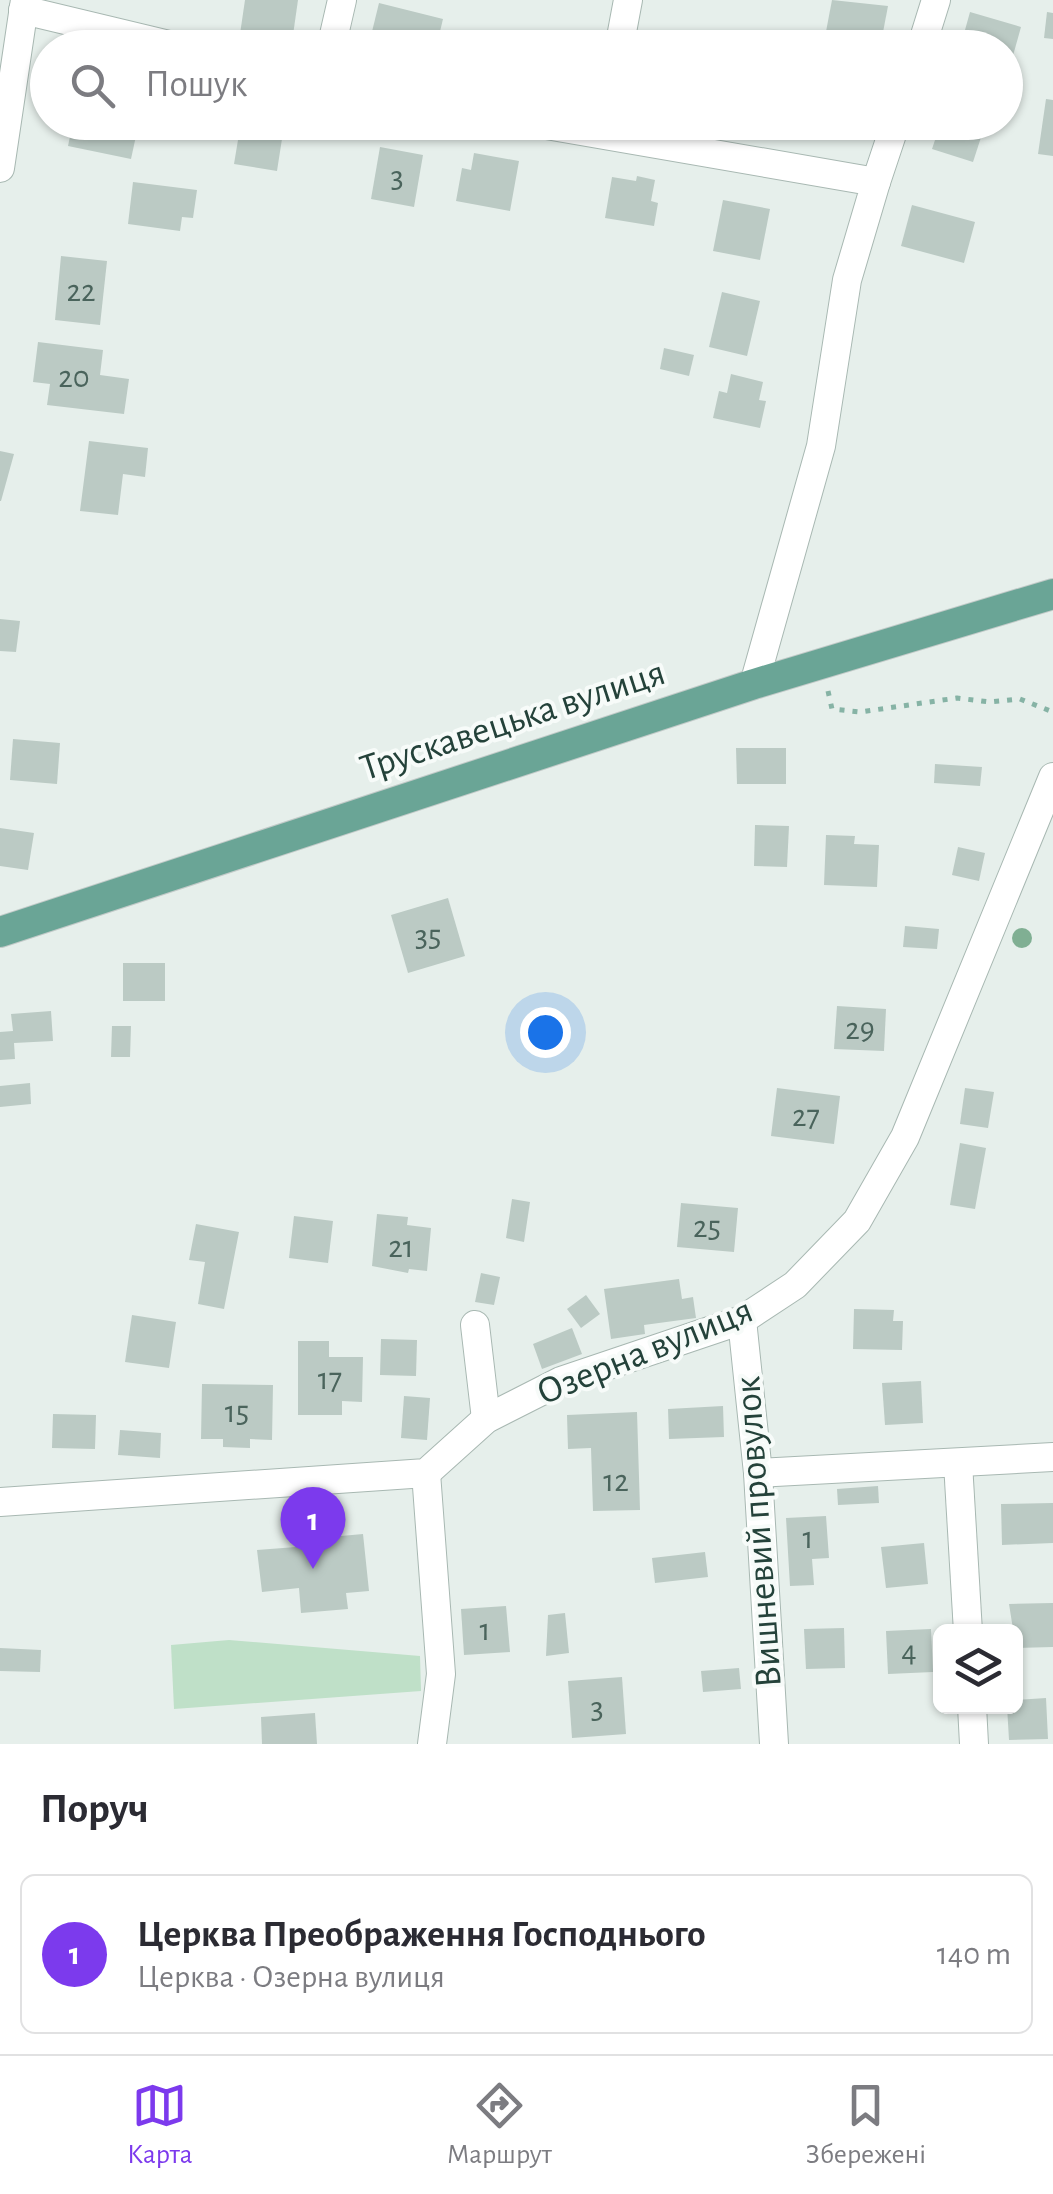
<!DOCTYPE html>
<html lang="uk">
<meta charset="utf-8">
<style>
body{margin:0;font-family:"Alegreya Sans",sans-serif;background:#f7f7f7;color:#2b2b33}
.controls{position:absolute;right:30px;bottom:30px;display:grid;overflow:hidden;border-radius:15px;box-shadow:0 2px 8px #0004}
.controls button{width:90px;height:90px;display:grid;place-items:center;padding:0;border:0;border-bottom:2px solid #e1e1e2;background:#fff;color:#2b2b33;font:50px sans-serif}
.you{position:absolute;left:545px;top:1032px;width:35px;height:35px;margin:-25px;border:8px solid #fff;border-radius:50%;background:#1a73e8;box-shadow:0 0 0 15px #1a73e833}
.badge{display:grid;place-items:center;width:65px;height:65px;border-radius:50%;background:#7c3aed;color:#fff;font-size:32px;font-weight:700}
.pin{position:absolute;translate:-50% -82px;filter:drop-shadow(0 2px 5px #0008)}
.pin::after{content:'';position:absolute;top:52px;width:35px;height:30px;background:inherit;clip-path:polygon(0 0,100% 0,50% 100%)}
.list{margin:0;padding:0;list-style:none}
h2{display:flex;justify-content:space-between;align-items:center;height:130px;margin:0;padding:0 40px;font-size:42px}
h2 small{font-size:32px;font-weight:400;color:#7c7c81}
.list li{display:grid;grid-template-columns:65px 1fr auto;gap:30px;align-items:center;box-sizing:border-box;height:160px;margin:0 20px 20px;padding:0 20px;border:2px solid #e1e1e2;border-radius:15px}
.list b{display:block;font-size:38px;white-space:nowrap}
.list p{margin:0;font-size:32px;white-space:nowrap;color:#7c7c81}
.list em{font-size:32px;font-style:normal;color:#7c7c81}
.icon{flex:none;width:55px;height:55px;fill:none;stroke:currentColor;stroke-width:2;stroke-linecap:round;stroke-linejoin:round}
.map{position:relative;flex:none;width:1053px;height:1744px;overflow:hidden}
.search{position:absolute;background:#fff;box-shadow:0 2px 8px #0004;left:30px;right:30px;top:30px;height:110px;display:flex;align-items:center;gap:25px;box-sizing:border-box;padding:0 35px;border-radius:55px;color:#7c7c81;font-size:38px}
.sheet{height:310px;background:#fff}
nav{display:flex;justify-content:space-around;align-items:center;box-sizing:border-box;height:140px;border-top:2px solid #e1e1e2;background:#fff;font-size:28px;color:#7c7c81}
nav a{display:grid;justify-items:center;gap:5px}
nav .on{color:#7c3aed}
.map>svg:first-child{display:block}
.green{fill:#bfe0c8}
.building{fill:#bbcac4}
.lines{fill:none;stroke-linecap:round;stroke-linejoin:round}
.minor-casing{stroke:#a8b8b2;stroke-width:30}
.major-casing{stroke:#c2cac8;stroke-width:32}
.path{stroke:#86b3a5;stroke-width:5;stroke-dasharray:5 8;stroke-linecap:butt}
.minor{stroke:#fff;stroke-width:28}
.major{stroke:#6aa596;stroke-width:30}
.tree{fill:#80af93}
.labels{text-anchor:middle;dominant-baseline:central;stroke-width:8;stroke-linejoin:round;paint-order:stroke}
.number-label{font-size:32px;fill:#4a645c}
.street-label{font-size:38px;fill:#24423a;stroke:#f7fbf9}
</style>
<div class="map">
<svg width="1053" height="1744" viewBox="0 0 1053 1744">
<rect width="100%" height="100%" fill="#e6efeb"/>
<path class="green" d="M229 1640 420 1656 421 1691 174 1709 171 1645Z"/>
<g class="building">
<path d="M245 0H298L292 42 240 34Z"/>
<path d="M832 0 888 6 880 48 824 42Z"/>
<path d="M379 3 443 19 436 48H368Z"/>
<path d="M970 12 1021 27 1009 70 1006 48H960Z"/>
<path d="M1047 12 1053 13V39L1044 38Z"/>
<path d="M542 30 594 39 593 48H539Z"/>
<path d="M1046 99 1053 100V156L1038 154Z"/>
<path d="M73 122H139L131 159 68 146Z"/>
<path d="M241 122 284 126 277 171 234 164Z"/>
<path d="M801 122H847L845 133Z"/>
<path d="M941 122H986L973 162 932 149Z"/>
<path d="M380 147 423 155 414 207 371 199Z"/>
<path d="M474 153 519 161 510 211 456 201 462 168 471 170Z"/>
<path d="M637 176 655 180 651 201 658 203 654 226 605 218 612 177 636 181Z"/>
<path d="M133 182 197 190 193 218 182 217 180 231 128 224Z"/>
<path d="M723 200 770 209 760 260 713 251Z"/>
<path d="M912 205 975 222 964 263 901 246Z"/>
<path d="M61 256 107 261 100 325 55 320Z"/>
<path d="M722 292 760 301 747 356 709 347Z"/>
<path d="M38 342 103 350 100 375 129 379 124 414 47 405 50 384 33 382Z"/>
<path d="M664 348 694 355 689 376 660 369Z"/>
<path d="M731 374 763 382 759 400 766 401 760 428 713 418 719 391 727 393Z"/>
<path d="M89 441 148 448 145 477 123 474 118 515 80 511Z"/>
<path d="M0 451 14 454 1 501H0Z"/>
<path d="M0 619 20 621 16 652 0 651Z"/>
<path d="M13 739 60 743 57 784 10 780Z"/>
<path d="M736 748H786V784H737Z"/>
<path d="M935 764 982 767 980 786 934 783Z"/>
<path d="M755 825 789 826 787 867 754 866Z"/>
<path d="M0 828 34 833 28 870 0 866Z"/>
<path d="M826 835 855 836 854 844 879 845 877 887 824 885Z"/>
<path d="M958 847 985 853 979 881 952 875Z"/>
<path d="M448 898 465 956 408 973 391 915Z"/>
<path d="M905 926 939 929 937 949 903 947Z"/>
<rect x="123" y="963" width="42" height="38"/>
<path d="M837 1006 886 1009 884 1051 834 1049Z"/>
<path d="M51 1011 53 1041 14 1043 15 1059 0 1060V1032L13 1031 11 1014Z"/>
<path d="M112 1026H131L130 1057H111Z"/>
<path d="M30 1083 31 1104 0 1107V1086Z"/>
<path d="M777 1088 840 1096 834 1144 771 1136Z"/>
<path d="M965 1088 994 1092 988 1128 960 1124Z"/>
<path d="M960 1143 986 1148 975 1209 950 1205Z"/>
<path d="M512 1199 530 1202 524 1242 506 1238Z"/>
<path d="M681 1203 738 1208 734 1252 677 1247Z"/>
<path d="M377 1214 408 1217 407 1225 431 1228 427 1271 409 1269 408 1273 372 1266Z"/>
<path d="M294 1216 333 1221 328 1263 289 1258Z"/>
<path d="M196 1224 239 1232 224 1309 198 1304 205 1262 189 1260Z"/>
<path d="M481 1273 500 1277 494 1305 475 1302Z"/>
<path d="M679 1279 682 1299 693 1297 696 1318 644 1325 645 1334 611 1339 604 1289Z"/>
<path d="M586 1295 600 1314 581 1328 567 1309Z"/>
<path d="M854 1309 894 1310 893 1321H903L902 1350 853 1349Z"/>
<path d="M132 1315 176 1322 169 1368 125 1362Z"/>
<path d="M572 1328 582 1354 542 1369 533 1344Z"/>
<path d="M381 1339 417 1340 416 1376 380 1375Z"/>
<path d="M298 1341H329V1357H363L362 1402 342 1401V1415H298Z"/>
<path d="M921 1381 923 1423 885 1425 882 1383Z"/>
<path d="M202 1384 273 1385 272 1440 250 1439V1448L223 1447V1439H201Z"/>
<path d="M404 1396 430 1398 427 1440 401 1438Z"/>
<path d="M723 1406 724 1437 669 1439 668 1409Z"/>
<path d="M637 1412 640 1510 593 1511 591 1448 568 1449 567 1415Z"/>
<path d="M53 1414 96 1415 95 1449 52 1448Z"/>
<path d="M120 1430 161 1433 160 1458 118 1455Z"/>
<path d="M878 1486 879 1503 838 1505 837 1489Z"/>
<path d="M1053 1503V1543L1002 1545 1001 1504Z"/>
<path d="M826 1516 829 1558 812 1559 814 1585 790 1586 786 1518Z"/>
<path d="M339 1518 341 1536 363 1534 369 1591 346 1593 348 1609 301 1613 299 1588 262 1592 257 1550 296 1547 293 1523Z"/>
<path d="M924 1543 928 1584 886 1588 881 1547Z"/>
<path d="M705 1552 708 1577 655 1583 652 1558Z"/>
<path d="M1053 1603V1647L1016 1648 1009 1604Z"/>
<path d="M506 1606 510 1652 464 1655 461 1609Z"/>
<path d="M565 1613 569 1653 546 1656 548 1615Z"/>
<path d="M844 1628 845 1668 806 1669 804 1629Z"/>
<path d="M931 1629 933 1672 888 1674 886 1631Z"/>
<path d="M0 1648 41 1650 40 1672 0 1671Z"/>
<path d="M739 1668 741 1689 703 1692 701 1671Z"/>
<path d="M622 1677 626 1734 572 1738 568 1681Z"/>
<path d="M1046 1698 1048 1739 1009 1740 1007 1706H1016V1700Z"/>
<path d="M315 1713 317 1744H262L261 1717Z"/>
</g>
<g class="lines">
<defs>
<g id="minor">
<path d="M23 10 182 48"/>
<path d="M331 48 342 0"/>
<path d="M619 48 628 0"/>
<path d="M921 48 936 0"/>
<path d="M529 122 876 182 847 280 821 446 754 684"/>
<path d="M0 168 25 0"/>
<path d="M876 182 896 122"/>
<path d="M742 1320 758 1473 774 1744"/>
<path d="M475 1325 486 1419"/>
<path d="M958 1463 968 1632"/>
<path d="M426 1473 441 1674 432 1744"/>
<path d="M758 1473 1053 1457"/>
<path d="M0 1502 426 1473 486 1419 561 1381 742 1320 795 1285 857 1221 905 1137 1053 777"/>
<path d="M972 1706 974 1744"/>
</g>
<path id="major" d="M0 932 754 684 1053 594"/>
</defs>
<use href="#minor" class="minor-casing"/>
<use href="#major" class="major-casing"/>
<path class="path" d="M828 691 832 709 860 712 957 698 990 702 1020 699 1053 712"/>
<use href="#minor" class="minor"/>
<use href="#major" class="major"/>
</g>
<circle class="tree" cx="1022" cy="938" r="10"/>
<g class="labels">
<g class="number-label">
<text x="397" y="177">3</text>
<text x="81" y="291">22</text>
<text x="74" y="377">20</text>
<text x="428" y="936">35</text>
<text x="860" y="1029">29</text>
<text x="806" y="1116">27</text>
<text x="707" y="1227">25</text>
<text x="401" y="1247">21</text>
<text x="330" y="1379">17</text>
<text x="237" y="1412">15</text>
<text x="616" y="1481">12</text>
<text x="808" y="1538">1</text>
<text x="485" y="1630">1</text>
<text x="909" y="1651">4</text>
<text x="597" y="1708">3</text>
</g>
<g class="street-label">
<text transform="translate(513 721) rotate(-18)">Трускавецька вулиця</text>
<text transform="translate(645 1352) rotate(-22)">Озерна вулиця</text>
<text transform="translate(759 1532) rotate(-94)">Вишневий провулок</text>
</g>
</g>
</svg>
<div class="controls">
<button><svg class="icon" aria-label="layers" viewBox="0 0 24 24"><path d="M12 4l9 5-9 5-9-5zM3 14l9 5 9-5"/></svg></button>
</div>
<div class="you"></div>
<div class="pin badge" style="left:313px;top:1569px">1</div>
<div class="search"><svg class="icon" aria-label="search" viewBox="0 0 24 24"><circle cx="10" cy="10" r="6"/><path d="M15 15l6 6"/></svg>Пошук</div>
</div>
<section class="sheet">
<h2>Поруч<small></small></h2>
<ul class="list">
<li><span class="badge">1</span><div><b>Церква Преображення Господнього</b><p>Церква · Озерна вулиця</p></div><em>140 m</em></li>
</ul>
</section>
<nav>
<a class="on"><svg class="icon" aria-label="map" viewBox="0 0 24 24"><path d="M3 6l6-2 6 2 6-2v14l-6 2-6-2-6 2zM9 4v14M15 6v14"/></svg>Карта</a>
<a><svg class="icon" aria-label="directions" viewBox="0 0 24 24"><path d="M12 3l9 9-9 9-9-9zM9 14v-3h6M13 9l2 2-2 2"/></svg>Маршрут</a>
<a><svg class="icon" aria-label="saved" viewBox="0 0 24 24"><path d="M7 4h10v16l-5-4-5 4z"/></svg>Збережені</a>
</nav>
